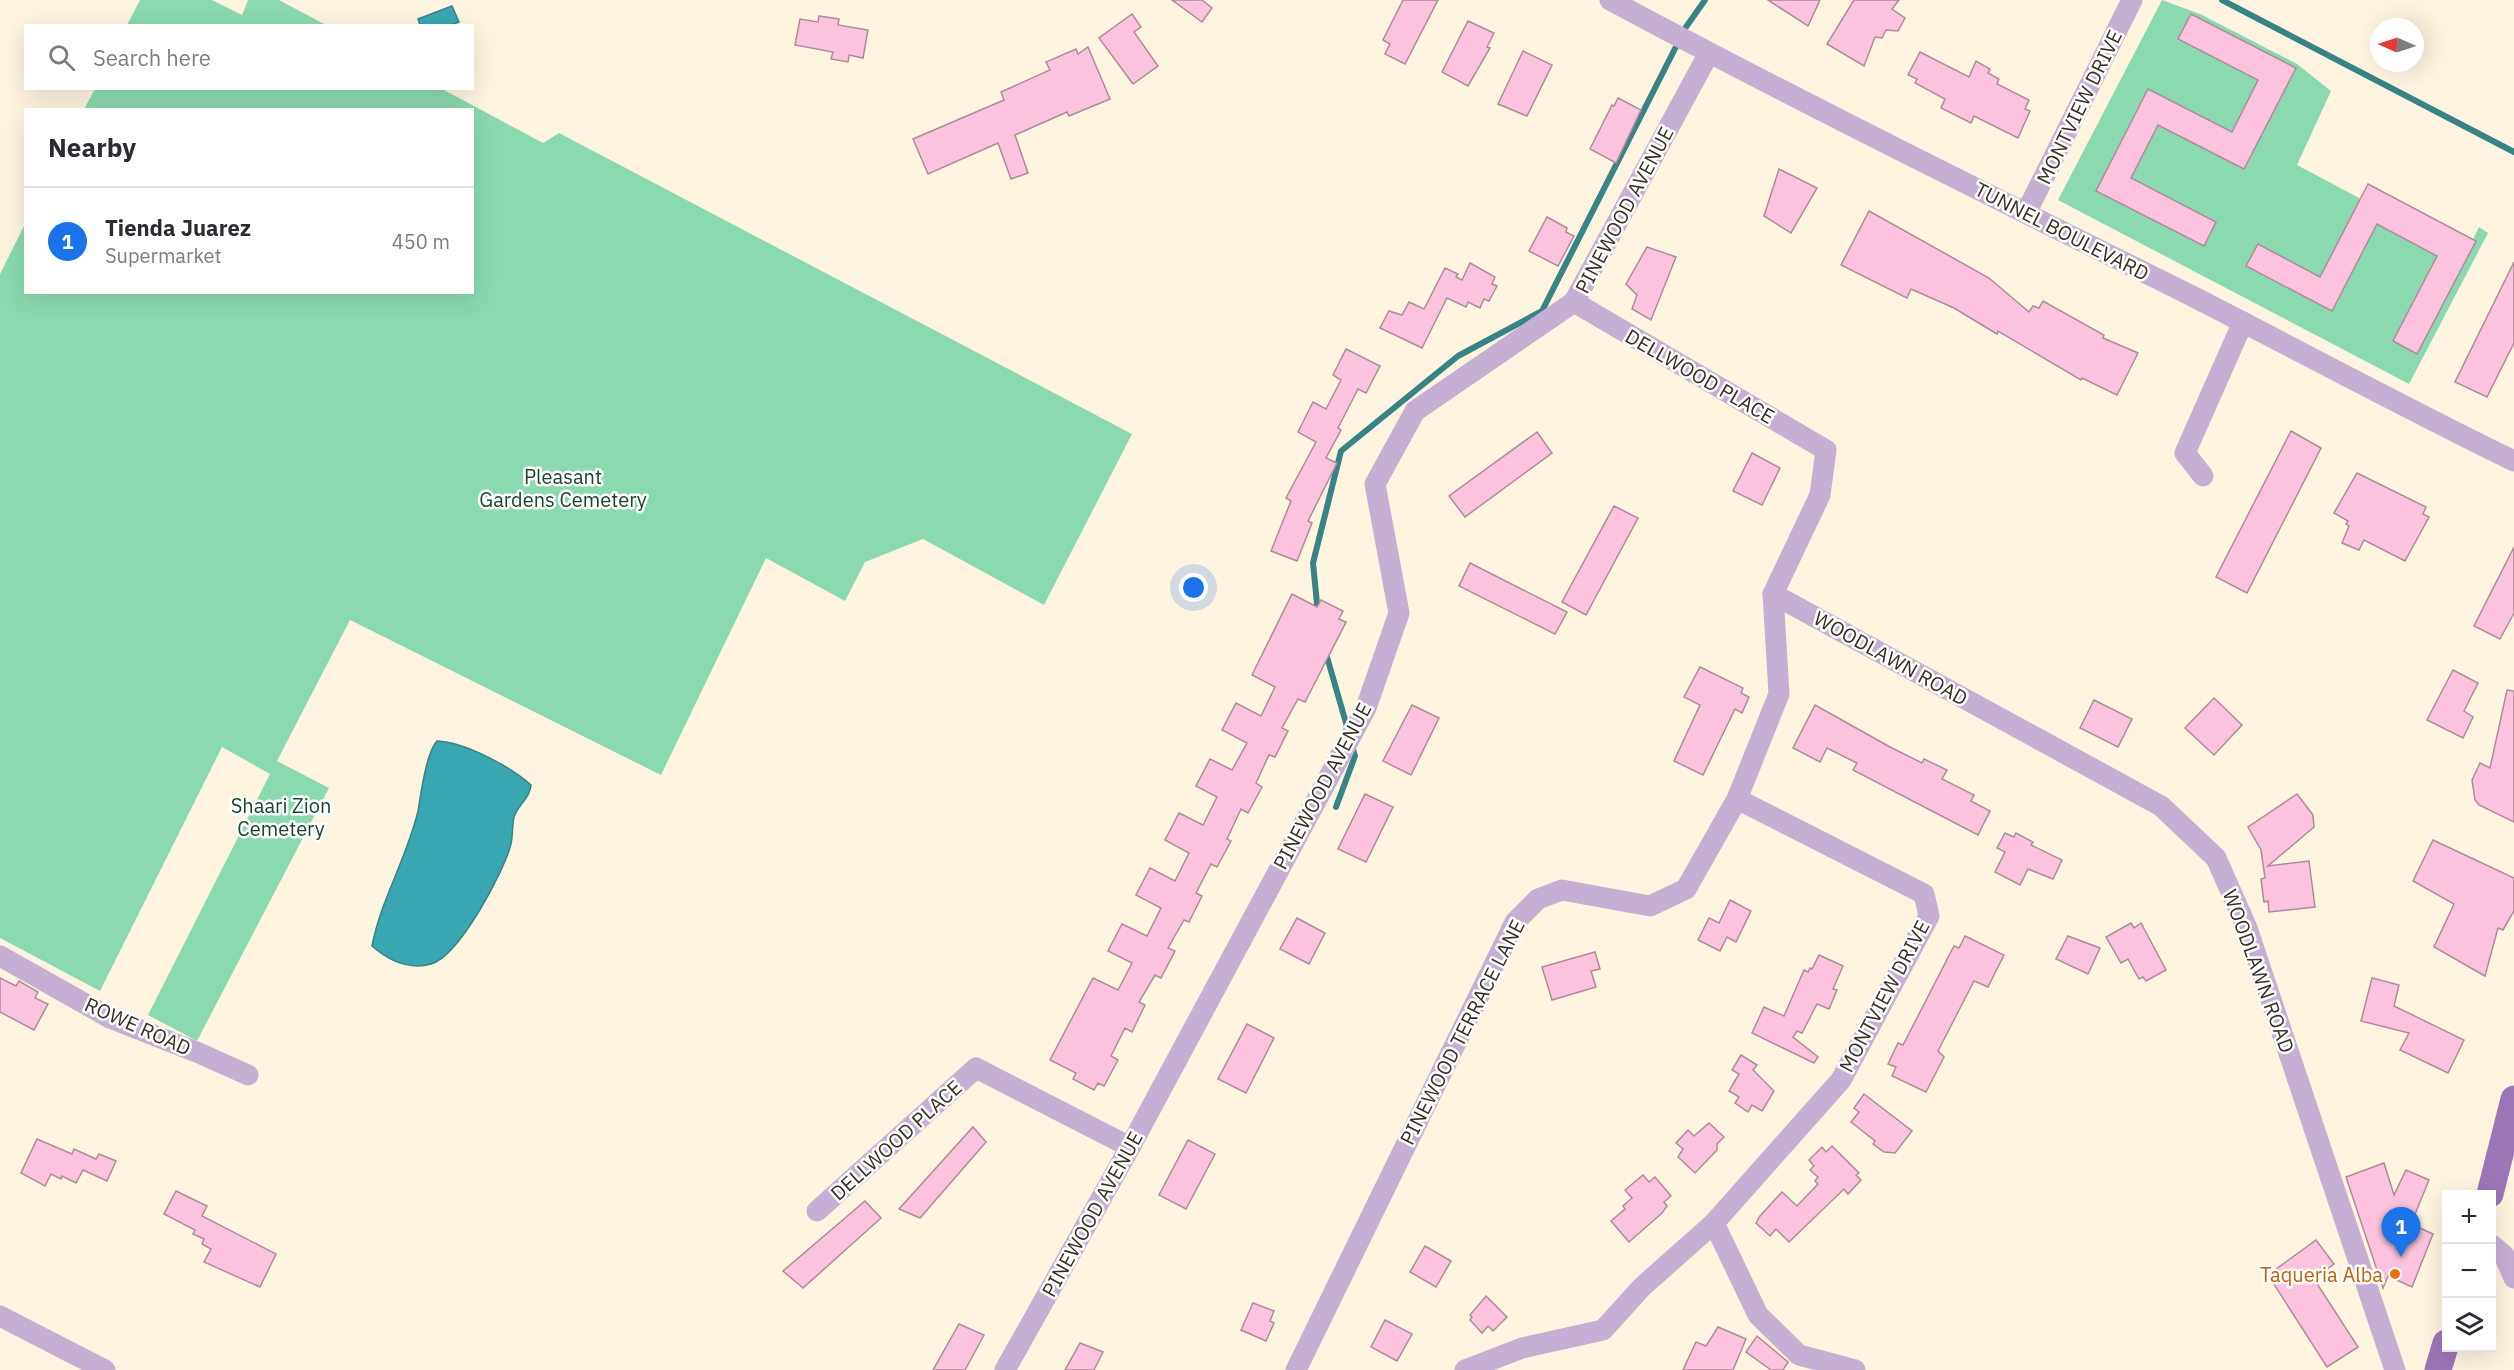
<!DOCTYPE html>
<meta charset="utf-8">
<style>
body{margin:0;font-family:"IBM Plex Sans",sans-serif;background:#f7f7f7;color:#2b2b33}
.controls{position:absolute;right:18px;bottom:18px;display:grid;overflow:hidden;border-radius:0px;box-shadow:0 6px 24px #0002}
.controls button{width:54px;height:54px;display:grid;place-items:center;padding:0;border:0;border-bottom:2px solid #e1e1e2;background:#fff;color:#2b2b33;font:30px sans-serif}
.compass{position:absolute;left:2370px;top:18px;width:54px;height:54px;border-radius:50%;background:#fff;box-shadow:0 6px 24px #0002;rotate:273deg}
.you{position:absolute;left:1194px;top:588px;width:21px;height:21px;margin:-15px;border:4px solid #fff;border-radius:50%;background:#1a73e8;box-shadow:0 0 0 9px #1a73e833}
.badge{display:grid;place-items:center;width:39px;height:39px;border-radius:50%;background:#1a73e8;color:#fff;font-size:20px;font-weight:700}
.pin{position:absolute;translate:-50% -50px;filter:drop-shadow(0 2px 3px #0008)}
.pin::after{content:'';position:absolute;top:32px;width:21px;height:18px;background:inherit;clip-path:polygon(0 0,100% 0,50% 100%)}
.list{margin:0;padding:0;list-style:none}
h2{display:flex;justify-content:space-between;align-items:center;height:78px;margin:0;padding:0 24px;font-size:26px}
h2 small{font-size:20px;font-weight:400;color:#7c7c81}
.list li{display:grid;grid-template-columns:39px 1fr auto;gap:18px;align-items:center;box-sizing:border-box;height:108px;padding:0 24px;border-top:2px solid #e1e1e2}
.list b{display:block;font-size:22px;white-space:nowrap}
.list p{margin:0;font-size:20px;white-space:nowrap;color:#7c7c81}
.list em{font-size:20px;font-style:normal;color:#7c7c81}
.icon{flex:none;width:33px;height:33px;fill:none;stroke:currentColor;stroke-width:2;stroke-linecap:round;stroke-linejoin:round}
.map{position:relative;flex:none;width:2514px;height:1370px;overflow:hidden}
.search{position:absolute;background:#fff;box-shadow:0 6px 24px #0002;left:24px;top:24px;width:450px;height:66px;display:flex;align-items:center;gap:15px;box-sizing:border-box;padding:0 21px;border-radius:0px;color:#7c7c81;font-size:22px}
.panel{position:absolute;background:#fff;box-shadow:0 6px 24px #0002;left:24px;top:108px;width:450px;height:186px;border-radius:0px}
.map>svg:first-child{display:block}
.green{fill:#8bd9b0;fill-rule:evenodd}
.water{fill:#38a7b1;stroke:#378386;stroke-width:1.5}
.lines{fill:none;stroke-linecap:round;stroke-linejoin:round}
.stream{stroke:#378386;stroke-width:6}
.building{fill:#fdc3de;stroke:#ae8b9b;stroke-width:1.5}
.minor{stroke:#c5b0d4;stroke-width:21}
.major{stroke:#9c75b6;stroke-width:27}
.food-dot{fill:#e8710a;stroke:#fff;stroke-width:2}
.labels{text-anchor:middle;dominant-baseline:central;stroke-width:5;stroke-linejoin:round;paint-order:stroke}
.street-label{font-size:20px;fill:#362f22;stroke:#fff}
.park-label{font-size:20px;fill:#194530;stroke:#fff}
.food-label{font-size:20px;fill:#c56008;stroke:#fff;text-anchor:end}
</style>
<div class="map">
<svg width="2514" height="1370" viewBox="0 0 2514 1370">
<rect width="100%" height="100%" fill="#fff4e0"/>
<g class="green">
<path d="M140 0H212L242 15 248 0H279L326 25H127Z"/>
<path d="M2162 0 2200 14 2297 64 2331 91 2297 165 2361 199 2320 277 2258 244 2247 266 2332 311 2377 224 2438 256 2394 341 2417 353 2475 241 2473 239 2479 227 2488 233 2409 384 2058 200ZM2191 15 2295 68 2244 169 2158 125 2131 178 2216 222 2204 246 2096 191 2148 89 2232 132 2258 80 2178 38Z"/>
<path d="M95 89H442L543 143 559 133 1132 434 1044 605 923 539 865 562 845 601 766 558 661 775 350 620 277 761 329 788 197 1041 148 1015 270 774 222 747 100 991 0 938V274L25 224 26 292H472V110L84 109Z"/>
</g>
<g class="water">
<path d="M452 6 459 22 451 25H420L418 19Z"/>
<path d="M437 741C465 742 511 767 531 785 530 798 518 805 514 817 512 826 513 835 511 844 504 872 459 956 431 964 409 970 388 960 372 946 381 899 407 858 418 811 421 794 426 753 437 741Z"/>
</g>
<g class="lines">
<g class="stream">
<path d="M2222 0 2514 152"/>
<path d="M1318 614 1313 563 1341 451 1458 356 1542 311 1686 27 1705 0"/>
<path d="M1325 650 1348 730"/>
<path d="M1336 807 1355 756 1352 746"/>
</g>
</g>
<g class="building">
<path d="M1172 0H1202L1212 8 1202 22Z"/>
<path d="M1403 0H1438L1405 64 1385 54 1390 44 1383 40Z"/>
<path d="M1768 0H1820L1808 26Z"/>
<path d="M1854 0H1899L1892 9 1905 18 1898 31 1886 30 1882 38 1875 37 1864 66 1827 44Z"/>
<path d="M1132 14 1141 27 1134 32 1158 66 1133 84 1099 38Z"/>
<path d="M2191 14 2296 68 2244 169 2158 125 2131 178 2216 222 2204 246 2096 191 2148 89 2232 132 2258 80 2178 39Z"/>
<path d="M819 16 839 19 838 25 868 30 863 58 849 55 848 62 831 59 833 52 795 45 800 19 818 22Z"/>
<path d="M1468 21 1494 33 1487 47 1490 48 1468 86 1442 72Z"/>
<path d="M1088 47 1110 99 1069 116 1067 112 1015 135 1028 173 1011 179 998 143 928 174 913 139 1004 100 1001 92 1050 70 1046 62 1076 49 1078 54Z"/>
<path d="M1523 51 1552 65 1527 116 1498 104Z"/>
<path d="M1920 52 1969 77 1976 61 1990 69 1988 73 1999 79 1997 84 2029 100 2025 109 2030 111 2018 138 1974 116 1971 123 1941 108 1945 99 1915 83 1917 79 1908 75Z"/>
<path d="M1618 98 1641 110 1616 163 1590 149 1612 105 1614 106Z"/>
<path d="M1779 169 1817 188 1791 233 1764 216Z"/>
<path d="M2368 184 2476 241 2417 354 2393 341 2437 256 2377 224 2332 311 2246 266 2258 244 2320 277Z"/>
<path d="M1869 211 1989 278 2029 312 2033 306 2039 308 2043 301 2104 335 2103 338 2138 353 2117 395 2082 378 2081 380 1998 331 1997 334 1954 308 1911 289 1907 298 1841 265Z"/>
<path d="M1547 217 1567 228 1566 232 1574 236 1558 266 1529 251Z"/>
<path d="M1647 247 1676 257 1651 320 1632 309 1637 295 1626 284Z"/>
<path d="M2514 262V343L2487 397 2455 382Z"/>
<path d="M1470 263 1495 277 1492 284 1497 286 1489 301 1484 299 1480 308 1468 302 1466 307 1447 298 1422 348 1380 328 1389 311 1402 315 1409 302 1424 309 1445 268 1458 274 1456 277 1462 280Z"/>
<path d="M1346 349 1380 366 1366 393 1358 389 1338 428 1341 430 1326 458 1337 463 1308 521 1312 523 1297 561 1271 551 1291 501 1286 498 1316 442 1298 432 1313 402 1326 409 1341 380 1333 375Z"/>
<path d="M2291 431 2321 448 2247 593 2216 577Z"/>
<path d="M1537 432 1552 453 1465 517 1449 496Z"/>
<path d="M1752 453 1780 468 1762 505 1733 491Z"/>
<path d="M2357 473 2426 507 2423 514 2429 517 2405 561 2364 540 2359 550 2342 543 2349 526 2346 524 2348 521 2334 513Z"/>
<path d="M1614 506 1638 518 1586 615 1562 602Z"/>
<path d="M2514 547V613L2500 639 2474 626Z"/>
<path d="M1470 563 1567 612 1555 634 1459 586Z"/>
<path d="M1292 594 1317 607 1321 600 1343 611 1339 619 1346 622 1305 702 1298 699 1282 728 1288 731 1275 757 1269 755 1256 783 1262 787 1248 813 1241 809 1227 839 1231 841 1217 867 1211 864 1196 893 1202 896 1189 922 1184 920 1168 948 1175 951 1161 978 1155 975 1139 1002 1145 1005 1132 1032 1125 1028 1111 1056 1118 1060 1104 1086 1098 1083 1094 1090 1073 1079 1076 1073 1050 1060 1093 978 1118 990 1132 963 1108 951 1122 924 1147 936 1161 908 1136 895 1150 868 1175 881 1189 853 1165 840 1179 813 1203 825 1217 797 1196 786 1210 759 1232 770 1247 743 1222 730 1236 703 1261 716 1275 687 1252 675Z"/>
<path d="M1700 667 1743 688 1741 693 1749 697 1742 713 1735 709 1703 775 1674 761 1700 705 1684 697Z"/>
<path d="M2453 670 2478 683 2464 711 2473 717 2463 738 2427 720Z"/>
<path d="M2507 690 2514 691V822L2479 805 2475 800 2472 780 2480 763 2490 768Z"/>
<path d="M2214 698 2242 725 2214 755 2185 728Z"/>
<path d="M2094 700 2132 719 2118 747 2080 728Z"/>
<path d="M1412 705 1439 718 1411 775 1383 761Z"/>
<path d="M1815 705 1890 747 1922 763 1924 759 1947 770 1942 779 1974 795 1971 801 1990 811 1978 835 1853 770 1857 763 1827 748 1820 762 1793 748Z"/>
<path d="M1365 794 1393 807 1366 862 1338 849Z"/>
<path d="M2297 794 2313 815 2314 827 2268 866 2309 861 2315 907 2269 912 2268 901 2264 902 2261 879 2265 878 2261 850 2248 827Z"/>
<path d="M2005 833 2014 837 2016 833 2033 842 2031 845 2062 860 2053 879 2028 869 2020 885 1995 872 2005 852 1997 848Z"/>
<path d="M2433 840 2514 878V911L2503 930 2498 928 2485 976 2434 947 2454 904 2413 881Z"/>
<path d="M1730 900 1751 911 1736 942 1727 937 1720 951 1698 940 1709 918 1719 923Z"/>
<path d="M1297 918 1325 933 1309 964 1280 949Z"/>
<path d="M2131 923 2134 928 2141 923 2166 970 2146 981 2143 977 2139 979 2128 959 2121 963 2106 937Z"/>
<path d="M1965 936 2004 955 1988 987 1974 981 1938 1051 1944 1057 1926 1092 1892 1076 1896 1067 1888 1064 1898 1043 1903 1045 1954 946 1959 948Z"/>
<path d="M2068 936 2100 948 2088 974 2056 959Z"/>
<path d="M1595 952 1600 969 1591 971 1596 987 1552 1000 1542 967Z"/>
<path d="M1819 955 1843 966 1833 989 1837 990 1829 1009 1817 1004 1802 1033 1797 1031 1793 1037 1818 1057 1814 1063 1752 1033 1764 1007 1784 1016 1804 970 1808 972 1810 968 1812 969Z"/>
<path d="M0 978 16 986 19 981 38 992 35 998 48 1004 34 1030 0 1012Z"/>
<path d="M2372 978 2399 985 2394 1006 2464 1040 2448 1073 2400 1050 2409 1033 2361 1021Z"/>
<path d="M1247 1024 1274 1038 1246 1093 1218 1079Z"/>
<path d="M1741 1055 1757 1065 1753 1070 1774 1091 1762 1111 1752 1105 1748 1112 1735 1103 1739 1097 1729 1091 1739 1074 1732 1070Z"/>
<path d="M1864 1094 1912 1131 1895 1153 1884 1152 1873 1144 1875 1141 1851 1122 1859 1112 1854 1108Z"/>
<path d="M1709 1123 1724 1137 1717 1144V1150L1695 1173 1678 1157 1683 1149 1676 1143 1688 1130 1694 1136Z"/>
<path d="M973 1127 986 1142 920 1218 899 1209Z"/>
<path d="M37 1139 72 1154 74 1149 96 1159 99 1154 116 1161 107 1181 83 1170 76 1183 62 1176 61 1179 51 1174 45 1186 21 1173Z"/>
<path d="M1188 1140 1215 1154 1186 1209 1159 1195Z"/>
<path d="M1832 1146 1859 1173 1856 1175 1861 1180 1848 1194 1844 1189 1789 1242 1776 1229 1770 1236 1756 1223 1760 1216 1782 1192 1797 1206 1818 1184 1815 1181 1818 1177 1810 1170 1814 1166 1809 1160 1822 1147 1826 1152Z"/>
<path d="M2384 1163 2394 1195 2406 1170 2429 1180 2411 1224 2433 1234 2412 1287 2388 1276 2383 1288 2346 1177Z"/>
<path d="M1643 1175 1649 1182 1655 1177 1671 1196 1664 1202 1667 1206 1662 1213 1629 1242 1611 1221 1625 1209 1623 1206 1632 1198 1625 1190Z"/>
<path d="M176 1191 207 1206 202 1216 276 1254 260 1287 204 1262 211 1249 202 1244 204 1239 193 1234 195 1230 164 1214Z"/>
<path d="M865 1201 881 1218 803 1288 783 1271Z"/>
<path d="M2316 1240 2334 1264 2314 1279 2358 1347 2327 1367 2268 1275Z"/>
<path d="M1425 1246 1451 1261 1436 1287 1410 1272Z"/>
<path d="M1486 1296 1507 1317 1493 1331 1488 1326 1482 1333 1470 1320 1472 1317 1470 1315Z"/>
<path d="M1253 1303 1274 1311 1270 1321 1274 1323 1266 1341 1241 1330Z"/>
<path d="M1385 1320 1412 1334 1397 1361 1371 1347Z"/>
<path d="M959 1324 984 1335 965 1370H933Z"/>
<path d="M1718 1327 1746 1339 1733 1370H1683L1696 1342 1706 1346Z"/>
<path d="M1757 1336 1788 1362 1783 1370H1771L1746 1352Z"/>
<path d="M1080 1343 1103 1352 1094 1370H1065Z"/>
</g>
<g class="lines">
<g class="minor">
<path d="M1610 0C1802 103 1997 199 2192 296 2300 351 2405 408 2514 461"/>
<path d="M2026 213 2132 0"/>
<path d="M2203 476 2185 453 2243 322"/>
<path d="M1773 594 2161 806 2216 858 2247 928 2395 1370"/>
<path d="M0 956 110 1018 199 1053 248 1075"/>
<path d="M817 1211 976 1068 1130 1147"/>
<path d="M1714 1223 1758 1315 1799 1355 1855 1370"/>
<path d="M2492 1245 2504 1255 2514 1278"/>
<path d="M0 1316 105 1370"/>
<path d="M1005 1370 1130 1147 1366 708 1399 613 1375 484 1415 411 1574 302 1709 53"/>
<path d="M1296 1370 1515 922 1538 899 1562 890 1650 906 1686 889 1737 799 1779 694 1773 594 1820 495 1826 450 1574 302"/>
<path d="M1465 1370 1522 1348 1603 1330 1642 1287 1714 1223 1841 1080 1929 916 1924 894 1737 799"/>
</g>
<g class="major">
<path d="M2490 1194 2514 1099"/>
<path d="M2438 1370 2446 1343"/>
</g>
</g>
<circle class="food-dot" cx="2395" cy="1274" r="6"/>
<g class="labels">
<g class="street-label">
<text transform="translate(2079 107) rotate(-64)">MONTVIEW DRIVE</text>
<text transform="translate(1624 210) rotate(-62)">PINEWOOD AVENUE</text>
<text transform="translate(2062 231) rotate(27)">TUNNEL BOULEVARD</text>
<text transform="translate(1700 376) rotate(30)">DELLWOOD PLACE</text>
<text transform="translate(1891 658) rotate(29)">WOODLAWN ROAD</text>
<text transform="translate(1322 786) rotate(-62)">PINEWOOD AVENUE</text>
<text transform="translate(2259 971) rotate(70)">WOODLAWN ROAD</text>
<text transform="translate(1884 996) rotate(-62)">MONTVIEW DRIVE</text>
<text transform="translate(138 1026) rotate(24)">ROWE ROAD</text>
<text transform="translate(1462 1032) rotate(-63)">PINEWOOD TERRACE LANE</text>
<text transform="translate(896 1140) rotate(-42)">DELLWOOD PLACE</text>
<text transform="translate(1092 1214) rotate(-61)">PINEWOOD AVENUE</text>
</g>
<g class="park-label">
<text x="563" y="476">Pleasant<tspan x="563" dy="23">Gardens Cemetery</tspan></text>
<text x="281" y="805">Shaari Zion<tspan x="281" dy="23">Cemetery</tspan></text>
</g>
<g class="food-label">
<text x="2383" y="1274">Taqueria Alba</text>
</g>
</g>
</svg>
<div class="controls">
<button>+</button>
<button>−</button>
<button><svg class="icon" aria-label="layers" viewBox="0 0 24 24"><path d="M12 4l9 5-9 5-9-5zM3 14l9 5 9-5"/></svg></button>
</div>
<svg class="compass" viewBox="-18 -18 36 36"><path d="M0-13l5 13h-10z" fill="#e53935"/><path d="M0 13l5-13h-10z" fill="#7c7c81"/></svg>
<div class="you"></div>
<div class="pin badge" style="left:2401px;top:1257px">1</div>
<div class="search"><svg class="icon" aria-label="search" viewBox="0 0 24 24"><circle cx="10" cy="10" r="6"/><path d="M15 15l6 6"/></svg>Search here</div>
<section class="panel">
<h2>Nearby<small></small></h2>
<ul class="list">
<li><span class="badge">1</span><div><b>Tienda Juarez</b><p>Supermarket</p></div><em>450 m</em></li>
</ul>
</section>
</div>
